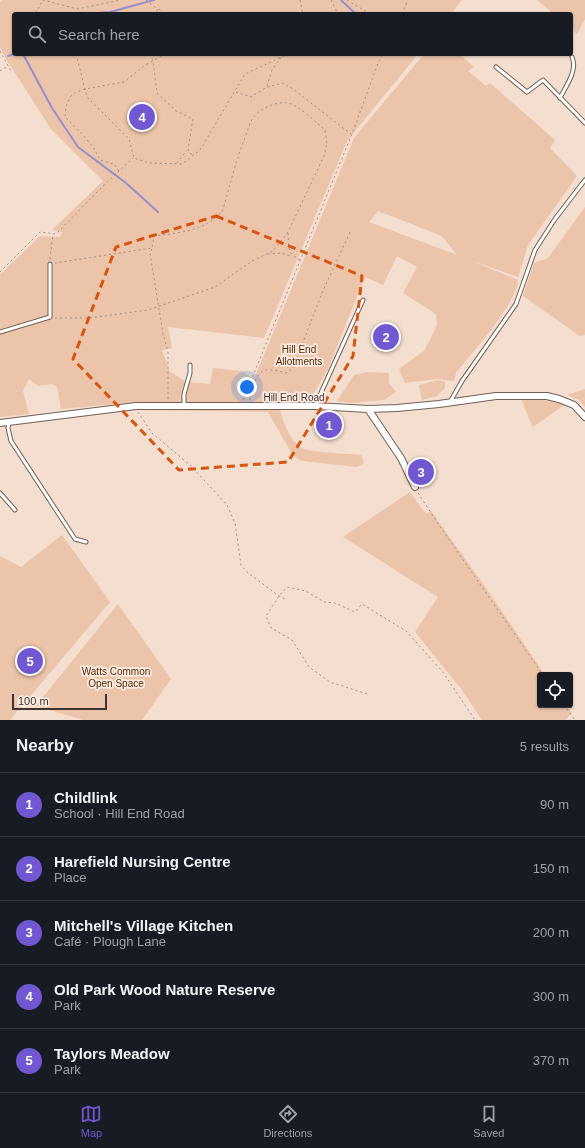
<!DOCTYPE html>
<meta charset="utf-8">
<style>
body{margin:0;font-family:Helvetica,sans-serif;background:#20242c;color:#f1f3f6}
.controls{position:absolute;right:12px;bottom:12px;display:grid;overflow:hidden;border-radius:4px;box-shadow:0 1px 3px #0004}
.controls button{width:36px;height:36px;display:grid;place-items:center;padding:0;border:0;border-bottom:1px solid #363941;background:#171b24;color:#f1f3f6;font:20px sans-serif}
.scale{position:absolute;left:12px;bottom:10px;width:95px;box-sizing:border-box;padding-left:4px;border:2px solid #3e3530;border-top:0;font-size:11px;line-height:14px;white-space:nowrap;color:#3e3530;-webkit-text-stroke:3px #feece1;paint-order:stroke}
.you{position:absolute;left:247px;top:387px;width:14px;height:14px;margin:-10px;border:3px solid #fff;border-radius:50%;background:#1a73e8;box-shadow:0 0 0 6px #1a73e833}
.badge{display:grid;place-items:center;width:26px;height:26px;border-radius:50%;background:#7158d2;color:#fff;font-size:13px;font-weight:700}
.pin{position:absolute;translate:-50% -50%;border:2px solid #fff;box-shadow:0 1px 4px #0006}
.list{margin:0;padding:0;list-style:none}
h2{display:flex;justify-content:space-between;align-items:center;height:52px;margin:0;padding:0 16px;font-size:17px}
h2 small{font-size:13px;font-weight:400;color:#9ea1a6}
.list li{display:grid;grid-template-columns:26px 1fr auto;gap:12px;align-items:center;box-sizing:border-box;height:64px;padding:0 16px;border-top:1px solid #363941}
.list b{display:block;font-size:15px;white-space:nowrap}
.list p{margin:0;font-size:13px;white-space:nowrap;color:#9ea1a6}
.list em{font-size:13px;font-style:normal;color:#9ea1a6}
.icon{flex:none;width:22px;height:22px;fill:none;stroke:currentColor;stroke-width:2;stroke-linecap:round;stroke-linejoin:round}
.map{position:relative;flex:none;width:585px;height:720px;overflow:hidden}
.search{position:absolute;background:#171b24;box-shadow:0 1px 3px #0004;left:12px;right:12px;top:12px;height:44px;display:flex;align-items:center;gap:10px;box-sizing:border-box;padding:0 14px;border-radius:4px;color:#9ea1a6;font-size:15px}
.sheet{height:372px;background:#171b24}
nav{display:flex;justify-content:space-around;align-items:center;box-sizing:border-box;height:56px;border-top:1px solid #363941;background:#171b24;font-size:11px;color:#9ea1a6}
nav a{display:grid;justify-items:center;gap:2px}
nav .on{color:#7158d2}
.map>svg:first-child{display:block}
.green{fill:#ecc4a9;fill-rule:evenodd}
.lines{fill:none;stroke-linecap:round;stroke-linejoin:round}
.stream{stroke:#958ecf;stroke-width:2}
.service-casing{stroke:#726054;stroke-width:5}
.minor-casing{stroke:#726054;stroke-width:8}
.path{stroke:#9f8f86;stroke-width:1;stroke-dasharray:2 3;stroke-linecap:butt}
.service{stroke:#fff;stroke-width:3}
.minor{stroke:#fff;stroke-width:6}
.marked{fill:none;stroke:#d75510;stroke-width:3;stroke-dasharray:8 5;stroke-linejoin:round}
.labels{text-anchor:middle;dominant-baseline:central;stroke-width:3.5;stroke-linejoin:round;paint-order:stroke}
.park-label{font-size:10px;fill:#512906;stroke:#feece1}
.street-label{font-size:10px;fill:#3e3530;stroke:#feece1}
</style>
<div class="map">
<svg width="585" height="720" viewBox="0 0 585 720">
<rect width="100%" height="100%" fill="#f4ded0"/>
<g class="green">
<path d="M3 0H462L451 14H14V54H418L347 141 264 338 168 327 172 348 162 350 170 372 187 382 210 384 213 368 241 371 254 379 354 138 424 54H460L474 67 468 71 486 86 490 83 555 140 550 148 577 176 528 245 518 277 470 260 518 280C518 302 471 354 456 373L454 381 437 379 405 383 399 369 425 350 437 325 436 314 403 293 417 267 397 256 383 285 365 277 327 371 309 401 278 402C282 417 287 439 302 448 307 452 351 454 361 455L364 463 357 467 302 461 293 456 268 412 144 410 127 403 61 409 57 387 52 384 38 386 29 379 23 391 29 414 0 417V275L40 236 59 237 63 232 52 230 103 181 51 129 6 59 0 48V2ZM378 211 442 236 457 255 369 222Z"/>
<path d="M537 0H585V19L577 34 571 29V14H554Z"/>
<path d="M585 207V335L580 336 523 296 534 263 548 258Z"/>
<path d="M368 372 389 373V383L396 392 384 400 351 403 337 401 354 375Z"/>
<path d="M438 380 445 382V388L437 396 422 400 419 385Z"/>
<path d="M585 389V407L579 400 567 395Z"/>
<path d="M532 399 567 403 533 427 529 419 522 400Z"/>
<path d="M410 492 426 514 431 511 486 588 545 675H540V705H566L572 713 565 720H482L462 690 415 632 438 597 343 537Z"/>
<path d="M62 535 110 602 10 720H0V556L21 567Z"/>
<path d="M118 604 171 679 142 720H83L36 706Z"/>
</g>
<g class="lines">
<g class="stream">
<path d="M341 0 356 14"/>
<path d="M85 14 110 12 154 0"/>
<path d="M23 54 52 108 78 147 126 183 158 212"/>
<path d="M8 56 14 54"/>
</g>
<defs>
<g id="service">
<path d="M496 67 527 92 543 80 585 123"/>
<path d="M560 98C566 86 578 70 572 57"/>
<path d="M0 332 50 317V264"/>
<path d="M450 402 462 381 516 304 535 250 555 219 585 180"/>
<path d="M315 406 363 300"/>
<path d="M184 407V394L190 373V365"/>
<path d="M9 422 8 428 11 441 75 539 86 542"/>
<path d="M0 493 15 510"/>
</g>
<g id="minor">
<path d="M368 409 401 458 415 487"/>
<path d="M0 423 136 406H315L368 409 397 408 439 404 496 396H547L559 399 574 405 585 417"/>
</g>
</defs>
<use href="#service" class="service-casing"/>
<use href="#minor" class="minor-casing"/>
<g class="path">
<path d="M146 0 158 9 154 14"/>
<path d="M300 0 303 14"/>
<path d="M331 0 338 14"/>
<path d="M347 0 370 14"/>
<path d="M159 9 165 14"/>
<path d="M42 14 36 12 43 0 77 9"/>
<path d="M76 14 77 9 121 0"/>
<path d="M402 14 408 0"/>
<path d="M0 51 11 71"/>
<path d="M76 54 87 97 129 139 134 158 149 163 182 164 200 150 245 74 288 54"/>
<path d="M150 54 153 61 157 93 176 111 193 119 188 150 192 155"/>
<path d="M0 71 8 66"/>
<path d="M267 86 272 70 281 57 279 54"/>
<path d="M236 92 251 97 267 87 283 83 293 89 351 134"/>
<path d="M177 163 187 150"/>
<path d="M119 171 114 164 100 160C92 142 78 130 65 117L66 106 71 96 76 92 85 89 124 82 145 65 166 54"/>
<path d="M288 233C289 246 286 253 300 260"/>
<path d="M152 249 150 253 163 334 168 352V399"/>
<path d="M268 254 282 253 292 257"/>
<path d="M50 259 53 234"/>
<path d="M0 272 40 232 56 234 102 187 133 158"/>
<path d="M55 318H89L148 310 215 287 252 261 273 251 288 232 324 156 327 144 325 130C317 123 298 105 288 103 277 101 260 108 253 118 250 122 248 129 246 135 236 160 230 184 223 210 207 231 178 233 154 236L152 248 55 263"/>
<path d="M243 400 352 134 378 63 383 54"/>
<path d="M250 400C253 389 255 368 271 370 276 370 281 372 287 373L293 368 322 293 351 230"/>
<path d="M138 412 152 433 191 466 227 505 235 523 241 565 247 572 279 596 287 600"/>
<path d="M418 493 439 525 543 675"/>
<path d="M367 694 330 682 309 667 292 640 271 628 266 616 279 596 287 587 306 591 324 602 335 603 355 612 362 604 406 631 442 671 475 720"/>
<path d="M564 705 575 720"/>
</g>
<use href="#service" class="service"/>
<use href="#minor" class="minor"/>
</g>
<path class="marked" d="M216 216 362 276 353 356 288 462 179 470 73 359 116 247Z"/>
<g class="labels">
<g class="park-label">
<text x="299" y="349">Hill End<tspan x="299" dy="12">Allotments</tspan></text>
<text x="116" y="671">Watts Common<tspan x="116" dy="12">Open Space</tspan></text>
</g>
<g class="street-label">
<text x="294" y="397">Hill End Road</text>
</g>
</g>
</svg>
<div class="controls">
<button><svg class="icon" aria-label="locate" viewBox="0 0 24 24"><circle cx="12" cy="12" r="6"/><path d="M12 2v4M12 18v4M2 12h4M18 12h4"/></svg></button>
</div>
<div class="scale">100 m</div>
<div class="you"></div>
<div class="pin badge" style="left:329px;top:425px">1</div>
<div class="pin badge" style="left:386px;top:337px">2</div>
<div class="pin badge" style="left:421px;top:472px">3</div>
<div class="pin badge" style="left:142px;top:117px">4</div>
<div class="pin badge" style="left:30px;top:661px">5</div>
<div class="search"><svg class="icon" aria-label="search" viewBox="0 0 24 24"><circle cx="10" cy="10" r="6"/><path d="M15 15l6 6"/></svg>Search here</div>
</div>
<section class="sheet">
<h2>Nearby<small>5 results</small></h2>
<ul class="list">
<li><span class="badge">1</span><div><b>Childlink</b><p>School · Hill End Road</p></div><em>90 m</em></li>
<li><span class="badge">2</span><div><b>Harefield Nursing Centre</b><p>Place</p></div><em>150 m</em></li>
<li><span class="badge">3</span><div><b>Mitchell's Village Kitchen</b><p>Café · Plough Lane</p></div><em>200 m</em></li>
<li><span class="badge">4</span><div><b>Old Park Wood Nature Reserve</b><p>Park</p></div><em>300 m</em></li>
<li><span class="badge">5</span><div><b>Taylors Meadow</b><p>Park</p></div><em>370 m</em></li>
</ul>
</section>
<nav>
<a class="on"><svg class="icon" aria-label="map" viewBox="0 0 24 24"><path d="M3 6l6-2 6 2 6-2v14l-6 2-6-2-6 2zM9 4v14M15 6v14"/></svg>Map</a>
<a><svg class="icon" aria-label="directions" viewBox="0 0 24 24"><path d="M12 3l9 9-9 9-9-9zM9 14v-3h6M13 9l2 2-2 2"/></svg>Directions</a>
<a><svg class="icon" aria-label="saved" viewBox="0 0 24 24"><path d="M7 4h10v16l-5-4-5 4z"/></svg>Saved</a>
</nav>
